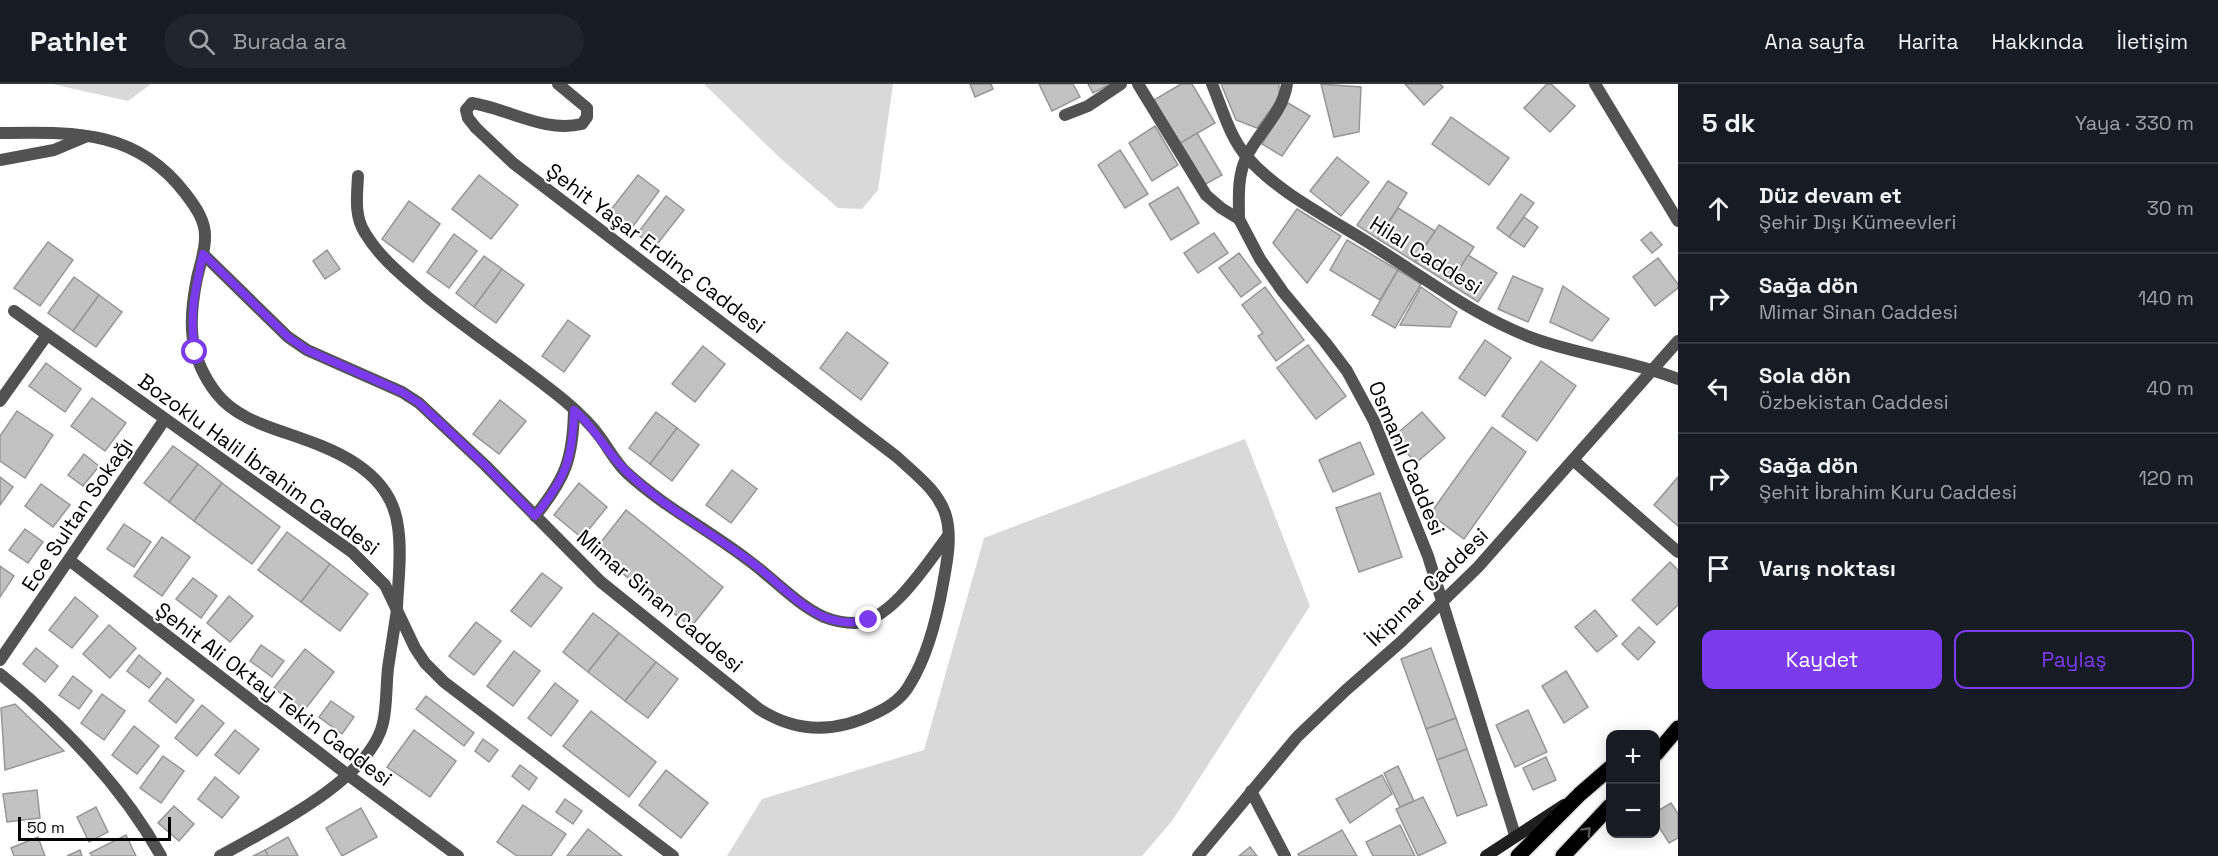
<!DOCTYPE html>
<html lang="tr">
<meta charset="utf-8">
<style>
body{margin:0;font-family:"Space Grotesk",sans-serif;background:#20242c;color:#f1f3f6}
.controls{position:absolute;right:18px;bottom:18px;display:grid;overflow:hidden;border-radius:12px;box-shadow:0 3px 15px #0003}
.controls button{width:54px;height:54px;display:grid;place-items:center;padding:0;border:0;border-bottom:2px solid #363941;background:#171b24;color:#f1f3f6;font:30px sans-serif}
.scale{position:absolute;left:18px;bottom:15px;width:153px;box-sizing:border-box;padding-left:6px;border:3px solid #000;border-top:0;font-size:16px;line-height:21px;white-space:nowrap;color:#000;-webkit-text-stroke:4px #fff;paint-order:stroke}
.stop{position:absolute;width:18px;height:18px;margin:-14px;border:4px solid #7c3aed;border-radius:50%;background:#fff}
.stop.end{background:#7c3aed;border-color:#fff;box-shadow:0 2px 6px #0008}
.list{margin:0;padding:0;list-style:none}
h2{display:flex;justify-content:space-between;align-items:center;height:78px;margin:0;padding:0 24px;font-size:26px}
h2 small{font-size:20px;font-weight:400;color:#9ea1a6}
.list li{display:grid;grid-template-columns:39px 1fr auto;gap:18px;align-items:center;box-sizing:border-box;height:90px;padding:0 24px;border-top:2px solid #363941}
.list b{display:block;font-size:22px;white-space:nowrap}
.list p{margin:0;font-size:20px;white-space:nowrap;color:#9ea1a6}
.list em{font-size:20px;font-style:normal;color:#9ea1a6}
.actions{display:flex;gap:12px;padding:18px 24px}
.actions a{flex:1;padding:14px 0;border:2px solid #7c3aed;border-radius:12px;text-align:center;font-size:21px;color:#7c3aed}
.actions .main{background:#7c3aed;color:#fff}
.icon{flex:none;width:33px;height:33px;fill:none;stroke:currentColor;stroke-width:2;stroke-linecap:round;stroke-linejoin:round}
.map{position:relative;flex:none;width:1678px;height:772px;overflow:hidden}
header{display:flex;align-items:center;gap:36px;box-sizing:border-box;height:84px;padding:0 30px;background:#171b24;border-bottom:2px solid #363941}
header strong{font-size:28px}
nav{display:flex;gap:33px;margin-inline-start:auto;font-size:21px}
.search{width:420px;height:54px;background:#20242c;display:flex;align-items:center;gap:15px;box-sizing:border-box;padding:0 21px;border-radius:33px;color:#9ea1a6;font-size:22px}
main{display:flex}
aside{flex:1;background:#171b24}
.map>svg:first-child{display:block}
.green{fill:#d9d9d9}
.building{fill:#c2c2c2;stroke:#969696;stroke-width:1.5}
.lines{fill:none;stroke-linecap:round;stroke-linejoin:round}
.primary-casing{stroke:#dbdbdb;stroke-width:18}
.minor{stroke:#525252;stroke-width:12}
.tertiary{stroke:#525252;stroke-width:12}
.secondary{stroke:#1f1f1f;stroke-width:12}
.primary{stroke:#000;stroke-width:15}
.oneway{stroke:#595959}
.route{stroke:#7c3aed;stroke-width:8}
.labels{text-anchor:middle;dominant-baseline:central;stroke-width:4.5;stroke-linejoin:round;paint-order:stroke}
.street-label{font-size:21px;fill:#000;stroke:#fff}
</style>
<header>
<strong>Pathlet</strong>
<div class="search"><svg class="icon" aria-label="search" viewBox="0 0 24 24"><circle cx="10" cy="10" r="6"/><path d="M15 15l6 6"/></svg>Burada ara</div>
<nav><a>Ana sayfa</a><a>Harita</a><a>Hakkında</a><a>İletişim</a></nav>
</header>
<main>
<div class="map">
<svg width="1678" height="772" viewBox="0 0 1678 772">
<rect width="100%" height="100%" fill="#fff"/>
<g class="green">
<path d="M52 0H151L128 17Z"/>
<path d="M704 0H893L878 106 862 125 838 124 780 74Z"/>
<path d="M1245 355 1310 522 1172 737 1142 772H727L762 715 924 666 984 454Z"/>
</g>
<g class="building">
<path d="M970 0H991L993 5 975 13Z"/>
<path d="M1039 0H1073L1080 13 1052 27Z"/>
<path d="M1088 0H1110L1093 9Z"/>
<path d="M1181 0H1192L1215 39 1179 60 1154 16Z"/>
<path d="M1221 0H1279V14L1257 44 1236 36Z"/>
<path d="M1321 0 1361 3 1359 48 1334 53Z"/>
<path d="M1405 0H1440L1443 3 1424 21Z"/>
<path d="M1547 0H1551L1575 22 1550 48 1524 24Z"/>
<path d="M1288 19 1310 32 1282 72 1262 60Z"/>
<path d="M1451 33 1509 74 1489 101 1432 60Z"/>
<path d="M1155 42 1178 81 1152 97 1129 59Z"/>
<path d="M1197 49 1222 91 1204 101 1179 60Z"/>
<path d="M1120 66 1148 110 1125 124 1098 81Z"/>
<path d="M1337 73 1369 98 1341 132 1310 107Z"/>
<path d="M479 91 518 121 491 155 452 125Z"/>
<path d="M638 91 659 107 631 145 609 128Z"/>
<path d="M1388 97 1407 109 1378 155 1357 141Z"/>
<path d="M1178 103 1199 139 1171 156 1149 120Z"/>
<path d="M1521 110 1534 119 1509 153 1497 144Z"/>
<path d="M666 112 684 126 655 163 637 150Z"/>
<path d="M409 117 440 140 413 178 382 155Z"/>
<path d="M1398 124 1435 147 1415 178 1378 155Z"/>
<path d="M1297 125 1341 152 1307 199 1273 159Z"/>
<path d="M1524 133 1538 143 1524 163 1509 153Z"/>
<path d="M1439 141 1474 163 1450 200 1415 178Z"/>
<path d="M1651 148 1662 161 1652 169 1641 156Z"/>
<path d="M1214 149 1228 169 1198 189 1184 169Z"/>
<path d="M454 150 477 167 449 204 427 188Z"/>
<path d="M1347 156 1398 186 1380 216 1330 186Z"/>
<path d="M48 158 73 176 40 222 14 204Z"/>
<path d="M327 166 340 185 325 195 313 177Z"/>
<path d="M1239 169 1261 198 1241 213 1219 184Z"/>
<path d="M1468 171 1497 189 1478 218 1450 200Z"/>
<path d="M484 172 502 185 474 223 456 209Z"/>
<path d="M1658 174 1678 200V204L1655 222 1633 193Z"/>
<path d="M502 185 524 201 496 239 474 223Z"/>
<path d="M1398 186 1421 200 1395 244 1372 231Z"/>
<path d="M1513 192 1543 205 1528 238 1498 225Z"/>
<path d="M74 193 99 211 73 247 48 229Z"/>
<path d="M1563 202 1609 235 1592 257 1550 238Z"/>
<path d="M1265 203 1304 256 1276 277 1258 252 1263 249 1242 221Z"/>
<path d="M1421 203 1457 228 1450 243 1400 241Z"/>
<path d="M99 211 122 228 96 263 73 247Z"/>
<path d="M568 236 590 252 564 288 542 272Z"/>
<path d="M847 248 888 279 861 316 820 284Z"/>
<path d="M1485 256 1511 274 1485 312 1459 294Z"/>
<path d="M1308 261 1346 312 1316 335 1277 284Z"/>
<path d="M703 262 725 280 695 318 672 300Z"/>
<path d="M1541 277 1576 302 1537 357 1502 332Z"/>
<path d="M46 279 81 305 65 328 29 302Z"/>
<path d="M92 314 126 339 105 367 71 342Z"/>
<path d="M500 316 526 337 499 370 473 350Z"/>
<path d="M17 327 53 351 25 394 0 377V352Z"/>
<path d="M656 328 677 344 650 380 629 364Z"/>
<path d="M1422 328 1445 354 1416 379 1393 353Z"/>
<path d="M1492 343 1526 368 1464 455 1430 430Z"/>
<path d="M677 344 699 361 672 397 650 380Z"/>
<path d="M1360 358 1374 390 1333 408 1319 376Z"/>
<path d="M173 362 198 380 169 418 144 399Z"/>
<path d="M84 370 99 382 83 402 68 391Z"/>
<path d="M198 380 222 399 194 437 169 418Z"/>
<path d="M732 386 757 405 731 439 706 421Z"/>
<path d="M0 393 13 403 0 421Z"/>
<path d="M1678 393V442L1654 421Z"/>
<path d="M222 399 280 443 252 480 194 437Z"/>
<path d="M579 399 607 423 582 454 554 431Z"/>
<path d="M41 400 70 421 53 443 25 422Z"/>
<path d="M1380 409 1402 473 1359 488 1336 424Z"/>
<path d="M626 426 723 503 691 543 594 467Z"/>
<path d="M124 440 151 458 134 483 107 465Z"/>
<path d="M25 445 43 458 28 479 9 466Z"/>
<path d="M287 448 330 480 301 518 258 486Z"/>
<path d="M162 453 190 473 162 512 134 492Z"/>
<path d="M1670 478 1678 486V521L1657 541 1632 516Z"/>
<path d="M330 480 368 510 340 547 301 518Z"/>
<path d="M0 482 14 492 0 513Z"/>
<path d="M542 489 562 504 531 543 511 527Z"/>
<path d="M193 494 217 512 201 534 176 515Z"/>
<path d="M229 512 253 532 230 558 207 539Z"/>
<path d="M75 513 98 532 72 564 49 546Z"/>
<path d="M1595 526 1617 552 1597 568 1575 543Z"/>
<path d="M593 529 619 549 588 588 563 568Z"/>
<path d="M476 538 501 557 474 591 449 572Z"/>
<path d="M109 541 136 564 110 594 83 570Z"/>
<path d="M1639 543 1655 558 1638 576 1622 560Z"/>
<path d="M619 549 656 578 625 617 588 588Z"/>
<path d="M261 561 284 577 272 593 250 577Z"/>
<path d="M36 564 58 582 45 598 23 580Z"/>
<path d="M1431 564 1456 634 1426 645 1401 575Z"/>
<path d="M305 565 334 588 303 628 274 604Z"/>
<path d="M514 567 540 587 513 622 487 602Z"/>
<path d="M139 571 161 589 149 604 127 587Z"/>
<path d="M656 578 678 595 648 634 625 617Z"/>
<path d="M1566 587 1588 623 1564 639 1542 602Z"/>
<path d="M73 592 92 607 79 625 59 611Z"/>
<path d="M167 594 194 616 176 639 149 617Z"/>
<path d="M555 599 578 617 551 652 528 634Z"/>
<path d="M102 610 125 627 104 656 81 639Z"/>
<path d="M426 612 474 649 464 662 416 625Z"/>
<path d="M331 617 354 633 342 650 319 633Z"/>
<path d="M15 620 64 667 5 686 1 624Z"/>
<path d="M202 621 224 639 197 672 175 654Z"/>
<path d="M1528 626 1547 668 1515 683 1496 641Z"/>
<path d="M591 627 656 678 629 713 563 662Z"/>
<path d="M1456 634 1467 665 1437 676 1426 645Z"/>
<path d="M134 642 159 662 137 690 112 671Z"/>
<path d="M235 646 259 665 239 690 215 671Z"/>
<path d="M414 646 456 677 430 713 387 683Z"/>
<path d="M483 655 498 666 489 678 475 667Z"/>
<path d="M1467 665 1487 721 1457 732 1437 676Z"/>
<path d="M163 672 184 687 161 719 140 704Z"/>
<path d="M1546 673 1556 696 1533 706 1523 684Z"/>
<path d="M520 681 537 694 529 706 512 692Z"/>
<path d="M1398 682 1414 717 1400 723 1384 689Z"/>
<path d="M666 686 708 719 681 754 639 721Z"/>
<path d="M1382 691 1392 710 1350 739 1336 715Z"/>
<path d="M215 693 239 713 222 734 198 715Z"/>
<path d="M37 706 40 734 7 738 3 710Z"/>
<path d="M1423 713 1446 759 1418 772 1396 725Z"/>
<path d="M565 715 582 727 573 740 556 728Z"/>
<path d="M1671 719 1678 730V754L1669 759 1656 738V728Z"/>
<path d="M523 721 566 750 551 772H517L497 758Z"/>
<path d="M174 722 194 740 179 757 158 739Z"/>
<path d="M96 723 108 748 89 758 77 733Z"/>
<path d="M361 724 377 753 342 772 326 744Z"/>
<path d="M1400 741 1415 772H1373L1366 758Z"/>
<path d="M588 745 622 772H567Z"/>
<path d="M1342 746 1357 772H1299L1298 770Z"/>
<path d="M126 751 136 772H92L90 769Z"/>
<path d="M38 753 45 772H14L11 764Z"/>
<path d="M288 753 298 772H268L265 766Z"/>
<path d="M1250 763 1257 772H1239Z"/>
<path d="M80 766 82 772H67Z"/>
<path d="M265 766 268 772H253Z"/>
</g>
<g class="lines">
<defs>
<g id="primary">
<path d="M1656 670 1678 644"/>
<path d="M1518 772 1580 710 1610 684"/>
<path d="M1563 772 1610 722"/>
</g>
</defs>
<use href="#primary" class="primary-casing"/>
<g class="minor">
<path d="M1138 0 1206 111 1221 124 1239 135"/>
<path d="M1595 0 1678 137"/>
<path d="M1065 31 1088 22 1121 0"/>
<path d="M476 44 468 34 466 26 472 19C509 25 544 49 582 40L587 33V24L558 0"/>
<path d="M0 49C74 48 136 45 185 109 195 122 206 137 205 154 205 167 200 181 197 194 188 238 188 273 217 310 233 330 259 340 283 348 330 364 391 384 398 443 402 469 398 498 397 524"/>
<path d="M0 76 54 66 85 53"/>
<path d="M1239 135C1239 114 1237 94 1246 74 1258 48 1283 29 1287 0"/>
<path d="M0 317 47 251"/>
<path d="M1573 376 1678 468"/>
<path d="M0 576 165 335"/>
<path d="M1251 707 1285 772"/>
</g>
<g class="tertiary">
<path d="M1212 0C1222 24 1230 54 1247 73 1278 109 1330 134 1369 159 1423 193 1478 235 1538 256 1584 272 1633 277 1678 295"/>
<path d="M358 92C357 112 354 132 365 149 380 174 403 192 425 211 470 248 520 280 565 317 578 328 590 339 600 353 609 365 616 379 627 389 664 423 709 446 748 476 773 494 796 520 824 533 834 537 845 539 855 539 891 538 928 478 948 452"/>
<path d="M1239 135 1260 175 1283 208 1325 258 1347 287 1374 337 1428 472 1515 751"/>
<path d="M203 170 288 253 307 266 402 308 419 319 485 381 601 498 759 625C796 649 836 649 876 629 889 623 903 613 910 600 928 571 937 534 943 500 947 478 952 453 946 432 939 407 915 390 897 373L513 79 476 44"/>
<path d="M14 227 352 468 385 501 415 564 425 579 444 598 673 772"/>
<path d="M535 432C566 394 573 374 574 326"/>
<path d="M69 476 348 691 458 772"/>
<path d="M0 590C63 641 121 700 161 772"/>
<path d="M220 772C268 745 370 696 383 639 387 622 386 602 388 584 391 565 394 545 397 526"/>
<path d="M1198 772 1297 653 1345 607 1402 557 1478 483 1678 257"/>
</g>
<path class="secondary" d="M1486 772 1564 721"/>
<use href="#primary" class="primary"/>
</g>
<defs><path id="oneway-chevron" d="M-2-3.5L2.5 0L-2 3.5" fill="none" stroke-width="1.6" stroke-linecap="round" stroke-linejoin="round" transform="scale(1.5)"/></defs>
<use class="oneway" href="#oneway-chevron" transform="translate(1587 747) rotate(-47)"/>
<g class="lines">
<path class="route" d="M195 268C189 232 195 206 203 170L288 253 307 266 402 308 419 319 485 381 535 432C566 394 573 374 574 326 596 344 607 370 628 389 664 423 707 446 747 475 773 493 795 520 824 533 839 539 854 540 869 536"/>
</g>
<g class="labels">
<g class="street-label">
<text transform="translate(656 164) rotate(37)">Şehit Yaşar Erdinç Caddesi</text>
<text transform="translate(1426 171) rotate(32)">Hilal Caddesi</text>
<text transform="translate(1407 374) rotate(67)">Osmanlı Caddesi</text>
<text transform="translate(259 380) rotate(36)">Bozoklu Halil İbrahim Caddesi</text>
<text transform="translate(77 430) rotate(-56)">Ece Sultan Sokağı</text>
<text transform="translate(1427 503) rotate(-44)">İkipınar Caddesi</text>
<text transform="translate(660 517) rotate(40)">Mimar Sinan Caddesi</text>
<text transform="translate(274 610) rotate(37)">Şehit Ali Oktay Tekin Caddesi</text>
</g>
</g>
</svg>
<div class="controls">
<button>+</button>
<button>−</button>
</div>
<div class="scale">50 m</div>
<div class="stop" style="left:195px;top:268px"></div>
<div class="stop end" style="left:869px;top:536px"></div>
</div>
<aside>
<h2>5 dk<small>Yaya · 330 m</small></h2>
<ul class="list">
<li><svg class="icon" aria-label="ahead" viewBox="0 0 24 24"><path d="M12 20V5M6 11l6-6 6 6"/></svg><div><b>Düz devam et</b><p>Şehir Dışı Kümeevleri</p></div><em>30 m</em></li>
<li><svg class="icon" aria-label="right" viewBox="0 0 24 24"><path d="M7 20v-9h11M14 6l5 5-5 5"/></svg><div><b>Sağa dön</b><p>Mimar Sinan Caddesi</p></div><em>140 m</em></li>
<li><svg class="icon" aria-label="left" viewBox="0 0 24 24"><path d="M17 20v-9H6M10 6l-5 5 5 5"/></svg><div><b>Sola dön</b><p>Özbekistan Caddesi</p></div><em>40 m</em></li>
<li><svg class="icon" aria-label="right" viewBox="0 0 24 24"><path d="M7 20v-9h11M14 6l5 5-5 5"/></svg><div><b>Sağa dön</b><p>Şehit İbrahim Kuru Caddesi</p></div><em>120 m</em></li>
<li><svg class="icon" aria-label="arrive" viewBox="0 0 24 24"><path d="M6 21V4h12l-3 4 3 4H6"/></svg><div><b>Varış noktası</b></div></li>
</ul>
<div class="actions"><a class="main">Kaydet</a><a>Paylaş</a></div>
</aside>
</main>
